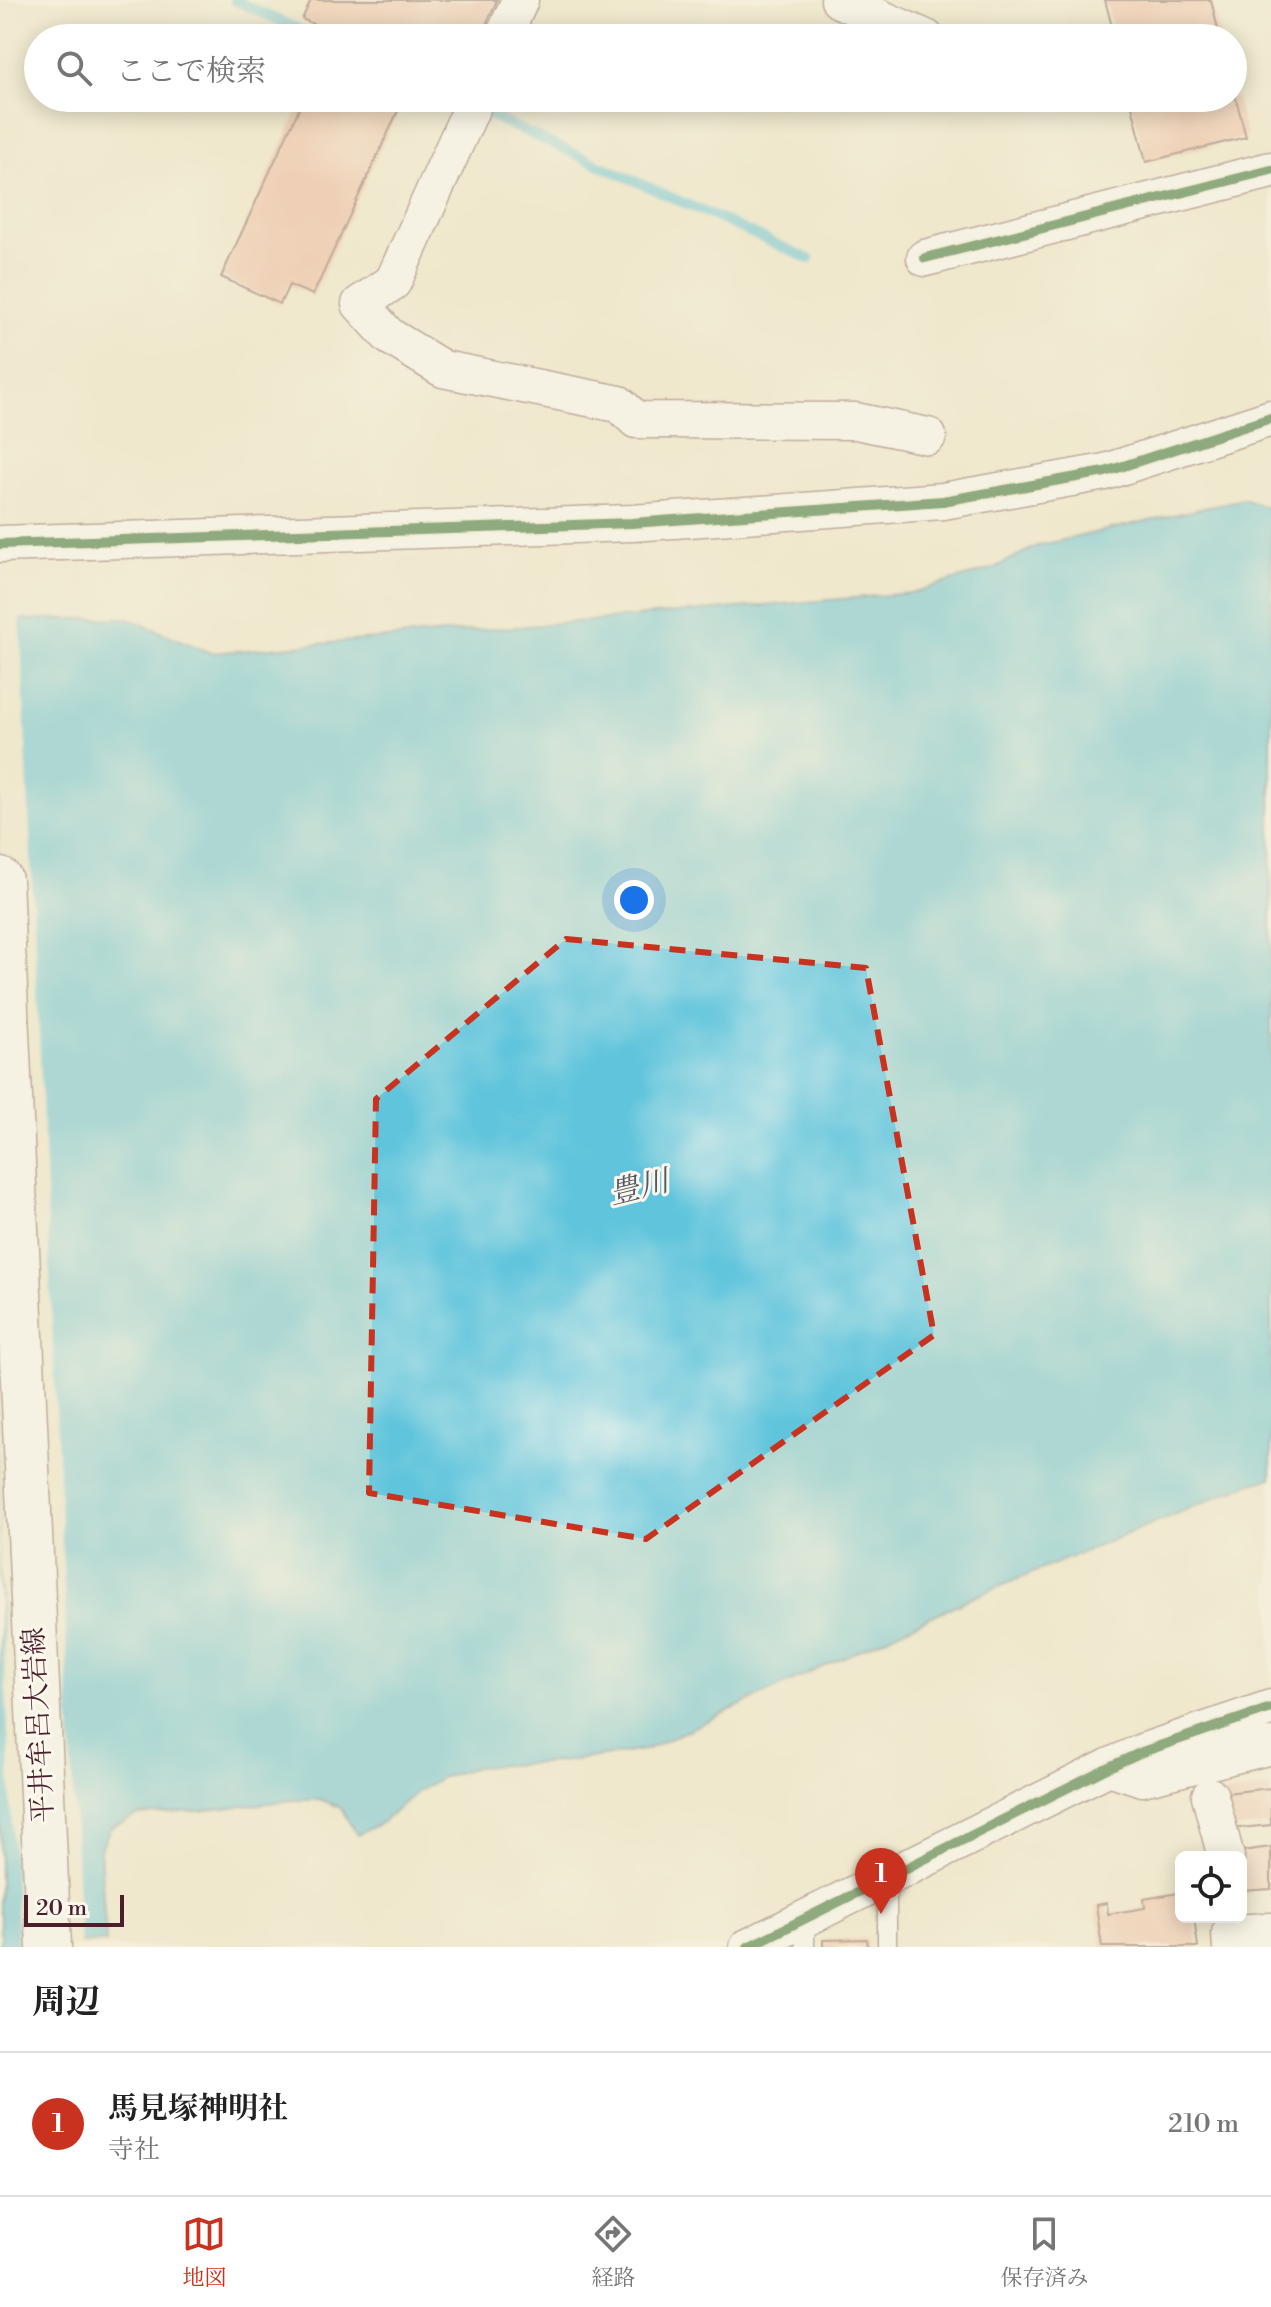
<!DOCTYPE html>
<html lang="ja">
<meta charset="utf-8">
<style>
body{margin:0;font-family:"Libre Bodoni","Noto Serif JP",serif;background:#f2f2f2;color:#222}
.controls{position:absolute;right:24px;bottom:24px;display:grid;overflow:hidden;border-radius:12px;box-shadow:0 4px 20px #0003}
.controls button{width:72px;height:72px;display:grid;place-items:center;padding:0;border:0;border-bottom:2px solid #e0e0e0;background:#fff;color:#222;font:40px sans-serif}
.scale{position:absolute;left:24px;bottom:20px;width:100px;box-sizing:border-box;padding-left:8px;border:4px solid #4a1f2b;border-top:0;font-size:22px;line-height:28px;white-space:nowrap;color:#4a1f2b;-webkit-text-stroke:6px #fbf7ec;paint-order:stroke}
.you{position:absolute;left:634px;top:900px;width:28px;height:28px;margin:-20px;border:6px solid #fff;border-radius:50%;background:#1a73e8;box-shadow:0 0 0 12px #1a73e833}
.badge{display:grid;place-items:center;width:52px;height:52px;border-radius:50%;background:#c8321e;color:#fff;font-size:26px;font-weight:700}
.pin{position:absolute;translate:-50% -66px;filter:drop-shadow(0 2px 4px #0008)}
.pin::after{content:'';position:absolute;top:42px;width:28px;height:24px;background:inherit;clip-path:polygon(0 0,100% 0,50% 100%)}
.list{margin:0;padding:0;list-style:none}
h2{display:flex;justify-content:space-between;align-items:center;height:104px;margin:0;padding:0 32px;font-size:34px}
h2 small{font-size:26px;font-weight:400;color:#767676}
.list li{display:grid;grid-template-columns:52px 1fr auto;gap:24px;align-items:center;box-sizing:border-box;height:144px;padding:0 32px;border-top:2px solid #e0e0e0}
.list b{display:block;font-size:30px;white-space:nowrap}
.list p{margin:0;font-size:26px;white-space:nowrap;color:#767676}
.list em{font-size:26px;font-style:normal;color:#767676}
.icon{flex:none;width:44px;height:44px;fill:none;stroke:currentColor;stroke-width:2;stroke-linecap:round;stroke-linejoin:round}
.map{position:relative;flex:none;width:1271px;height:1947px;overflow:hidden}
.search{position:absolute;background:#fff;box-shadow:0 4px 20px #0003;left:24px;right:24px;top:24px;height:88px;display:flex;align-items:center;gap:20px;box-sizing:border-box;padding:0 28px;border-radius:44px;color:#767676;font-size:30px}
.sheet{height:248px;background:#fff}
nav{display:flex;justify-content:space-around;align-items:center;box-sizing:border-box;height:112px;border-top:2px solid #e0e0e0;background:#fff;font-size:22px;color:#767676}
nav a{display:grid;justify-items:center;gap:4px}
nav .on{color:#c8321e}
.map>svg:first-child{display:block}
.water{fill:#5ec4dc;stroke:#547284;stroke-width:2}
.pier{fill:#efe8cc}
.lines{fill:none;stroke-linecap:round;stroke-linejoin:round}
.stream{stroke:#5ec4dc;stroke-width:10}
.building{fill:#efb49b}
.lane-casing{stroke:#846563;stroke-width:21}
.street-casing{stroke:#846563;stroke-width:39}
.secondary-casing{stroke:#846563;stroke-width:47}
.lane{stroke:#fff;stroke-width:18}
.street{stroke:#fff;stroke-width:36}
.secondary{stroke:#fff;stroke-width:44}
.cycleway-casing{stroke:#fbf7ec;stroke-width:15}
.cycleway{stroke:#1b5e20;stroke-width:10}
.marked{fill:none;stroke:#c8321e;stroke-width:6;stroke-dasharray:16 10;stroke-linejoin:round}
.labels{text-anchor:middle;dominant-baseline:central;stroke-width:6;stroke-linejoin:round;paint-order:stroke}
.street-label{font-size:28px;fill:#4a1f2b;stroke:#fbf7ec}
.water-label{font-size:30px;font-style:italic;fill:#515969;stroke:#fbf7ec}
</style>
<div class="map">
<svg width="1271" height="1947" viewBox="0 0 1271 1947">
<rect width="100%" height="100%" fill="#fbf7ec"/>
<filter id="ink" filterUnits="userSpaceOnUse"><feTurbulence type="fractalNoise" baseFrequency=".0125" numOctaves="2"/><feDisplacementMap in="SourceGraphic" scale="16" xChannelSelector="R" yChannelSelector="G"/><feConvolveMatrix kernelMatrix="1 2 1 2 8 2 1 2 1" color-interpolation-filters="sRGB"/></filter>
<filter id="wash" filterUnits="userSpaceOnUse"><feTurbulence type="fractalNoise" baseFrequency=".006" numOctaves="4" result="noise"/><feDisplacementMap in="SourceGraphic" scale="32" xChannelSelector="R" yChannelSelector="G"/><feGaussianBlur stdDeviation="1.8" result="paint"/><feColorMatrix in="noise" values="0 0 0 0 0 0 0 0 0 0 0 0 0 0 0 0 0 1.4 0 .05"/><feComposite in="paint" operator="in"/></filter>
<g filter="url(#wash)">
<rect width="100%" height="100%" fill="#efe8cc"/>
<path class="water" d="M1243 499 1271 509V1478L1248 1484 962 1602 645 1750 560 1762 475 1767 442 1777 415 1793 383 1822 357 1835 340 1807 322 1800H295L201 1811 139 1815 110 1828 100 1850 106 1942 0 1946V620L127 618 211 653 911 593 992 569 1037 546Z"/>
<path class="pier" d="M0 616H20L80 1947H18L0 1558Z"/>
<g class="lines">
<g class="stream">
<path d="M234 0 318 38"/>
<path d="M486 114 809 259"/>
</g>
</g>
<g id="blocks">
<g class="building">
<path d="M311 0H497L480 38H344L302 19Z"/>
<path d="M1105 0H1211L1220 38H1115Z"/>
<path d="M1234 91 1246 137 1146 162 1130 98H1233Z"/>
<path d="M304 98H404L313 295 289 285 280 304 221 277Z"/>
<path d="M1270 1788 1271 1825 1230 1829 1226 1793Z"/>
<path d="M1271 1847V1889L1241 1891V1857L1235 1852Z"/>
<path d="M1178 1893 1181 1917H1194L1198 1947H1102L1096 1905 1107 1903 1108 1914 1145 1908 1144 1899Z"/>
<path d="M867 1939 868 1947H823V1940Z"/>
</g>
</g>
</g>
<g filter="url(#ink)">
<use href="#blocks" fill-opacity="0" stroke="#846563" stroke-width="2"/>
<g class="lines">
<defs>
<g id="lane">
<path d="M887 1877V1947"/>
<path d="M805 1947V1918"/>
</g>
<g id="street">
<path d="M839 0 926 38"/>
<path d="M503 38 520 0"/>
<path d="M476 98 393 282 360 304 389 336 443 369 619 404 636 420 856 421 928 436"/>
<path d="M925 258 1271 170"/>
<path d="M0 544 632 523 943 501 1105 472 1271 418"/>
<path d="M1109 1767 1142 1778 1271 1746"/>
<path d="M1210 1796 1226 1857"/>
<path d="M748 1947 1109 1767 1142 1752 1271 1708"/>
<path d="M1231 1947 1230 1933 1271 1931"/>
</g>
<path id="secondary" d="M0 880 49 1947"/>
</defs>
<use href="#lane" class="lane-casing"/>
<use href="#street" class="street-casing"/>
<use href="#secondary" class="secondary-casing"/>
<use href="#lane" class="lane"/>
<use href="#street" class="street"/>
<use href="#secondary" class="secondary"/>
<defs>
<g id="cycleway">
<path d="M925 258 1271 170"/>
<path d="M0 544 632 523 943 501 1105 472 1271 418"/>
<path d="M748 1947 1109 1767 1142 1752 1271 1708"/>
</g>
</defs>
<use href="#cycleway" class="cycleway-casing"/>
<use href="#cycleway" class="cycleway"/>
</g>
</g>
<path d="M0 0H1271V1947H0ZM566 939 866 968 934 1335 646 1539 369 1493 376 1099Z" fill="#efe8cc" fill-opacity=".55" fill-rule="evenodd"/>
<path class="marked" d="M566 939 866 968 934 1335 646 1539 369 1493 376 1099Z"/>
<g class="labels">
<g class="street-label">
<text transform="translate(39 1725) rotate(-93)">平井牟呂大岩線</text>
</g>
<g class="water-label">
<text transform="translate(639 1188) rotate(-14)">豊川</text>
</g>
</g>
</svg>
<div class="controls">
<button><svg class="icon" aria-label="locate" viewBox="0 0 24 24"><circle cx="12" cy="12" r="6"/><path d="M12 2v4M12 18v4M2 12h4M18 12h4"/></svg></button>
</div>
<div class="scale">20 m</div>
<div class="you"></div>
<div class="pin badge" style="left:881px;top:1914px">1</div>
<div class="search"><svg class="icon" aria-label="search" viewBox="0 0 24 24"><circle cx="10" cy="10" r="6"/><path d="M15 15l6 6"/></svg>ここで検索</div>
</div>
<section class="sheet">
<h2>周辺<small></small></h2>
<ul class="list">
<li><span class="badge">1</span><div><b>馬見塚神明社</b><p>寺社</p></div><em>210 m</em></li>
</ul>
</section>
<nav>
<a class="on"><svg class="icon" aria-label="map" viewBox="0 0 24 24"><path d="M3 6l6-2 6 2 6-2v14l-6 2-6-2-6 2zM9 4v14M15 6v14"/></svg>地図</a>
<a><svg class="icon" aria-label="directions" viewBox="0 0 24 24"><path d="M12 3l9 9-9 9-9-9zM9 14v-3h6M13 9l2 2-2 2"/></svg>経路</a>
<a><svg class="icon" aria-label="saved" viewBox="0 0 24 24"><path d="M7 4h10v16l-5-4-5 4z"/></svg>保存済み</a>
</nav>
